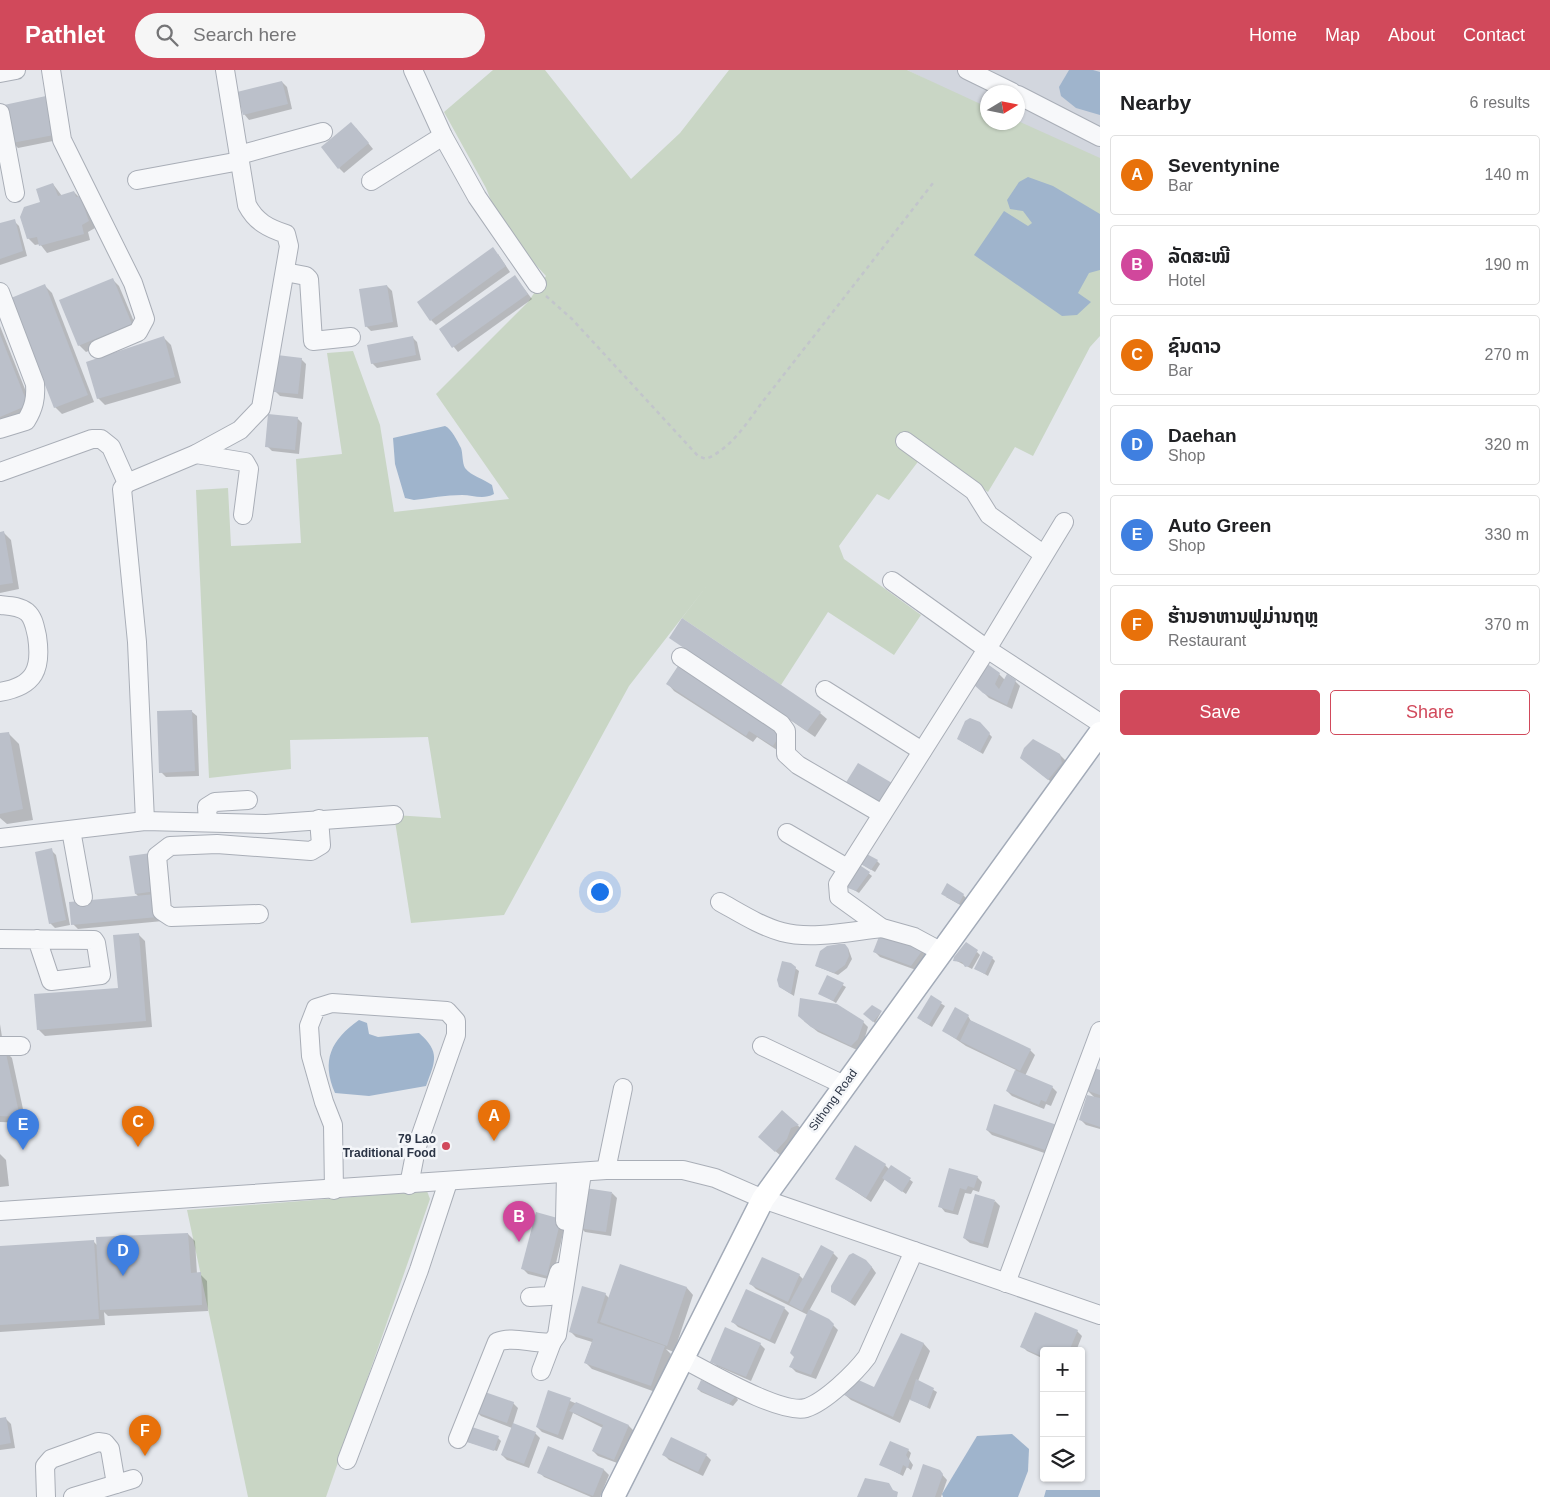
<!DOCTYPE html>
<meta charset="utf-8">
<style>
body{margin:0;font-family:Arial,"Noto Sans Lao",sans-serif;background:#f6f6f6;color:#202124}
.controls{position:absolute;right:15px;bottom:15px;display:grid;overflow:hidden;border-radius:5px;box-shadow:0 1px 4px #0004}
.controls button{width:45px;height:45px;display:grid;place-items:center;padding:0;border:0;border-bottom:1px solid #e0e0e0;background:#fff;color:#202124;font:25px sans-serif}
.compass{position:absolute;left:980px;top:15px;width:45px;height:45px;border-radius:50%;background:#fff;box-shadow:0 1px 4px #0004;rotate:80deg}
.you{position:absolute;left:599px;top:821px;width:18px;height:18px;margin:-12px;border:4px solid #fff;border-radius:50%;background:#1a73e8;box-shadow:0 0 0 8px #1a73e833}
.badge{display:grid;place-items:center;width:32px;height:32px;border-radius:50%;background:#d1495b;color:#fff;font-size:16px;font-weight:700}
.pin{position:absolute;translate:-50% -41px;filter:drop-shadow(0 1px 2px #0008)}
.pin::after{content:'';position:absolute;top:26px;width:18px;height:15px;background:inherit;clip-path:polygon(0 0,100% 0,50% 100%)}
.list{margin:0;padding:0;list-style:none}
h2{display:flex;justify-content:space-between;align-items:center;height:65px;margin:0;padding:0 20px;font-size:21px}
h2 small{font-size:16px;font-weight:400;color:#757577}
.list li{display:grid;grid-template-columns:32px 1fr auto;gap:15px;align-items:center;box-sizing:border-box;height:80px;margin:0 10px 10px;padding:0 10px;border:1px solid #e0e0e0;border-radius:5px}
.list b{display:block;font-size:19px;white-space:nowrap}
.list p{margin:0;font-size:16px;white-space:nowrap;color:#757577}
.list em{font-size:16px;font-style:normal;color:#757577}
.actions{display:flex;gap:10px;padding:15px 20px}
.actions a{flex:1;padding:11px 0;border:1px solid #d1495b;border-radius:5px;text-align:center;font-size:18px;color:#d1495b}
.actions .main{background:#d1495b;color:#fff}
.icon{flex:none;width:28px;height:28px;fill:none;stroke:currentColor;stroke-width:2;stroke-linecap:round;stroke-linejoin:round}
.map{position:relative;flex:none;width:1100px;height:1427px;overflow:hidden}
header{display:flex;align-items:center;gap:30px;box-sizing:border-box;height:70px;padding:0 25px;background:#d1495b;color:#fff}
header strong{font-size:24px}
nav{display:flex;gap:28px;margin-inline-start:auto;font-size:18px}
.search{width:350px;height:45px;background:#f6f6f6;display:flex;align-items:center;gap:12px;box-sizing:border-box;padding:0 18px;border-radius:28px;color:#757577;font-size:19px}
main{display:flex}
aside{flex:1;background:#fff}
.map>svg:first-child{display:block}
.built{fill:#d2d6de}
.green{fill:#c9d6c5}
.water{fill:#9fb4cc}
.shadow{fill:#0003}
.building{fill:#bbc0ca}
.lines{fill:none;stroke-linecap:round;stroke-linejoin:round}
.minor-casing{stroke:#a9aeb7;stroke-width:20}
.major-casing{stroke:#a3abb8;stroke-width:25}
.path{stroke:#c2c5cb;stroke-width:2.5;stroke-dasharray:4 4;stroke-linecap:butt}
.minor{stroke:#f7f8fa;stroke-width:18}
.major{stroke:#fff;stroke-width:22}
.poi-dot{fill:#d1495b;stroke:#f4f6f9;stroke-width:2}
.labels{text-anchor:middle;dominant-baseline:central;stroke-width:5;stroke-linejoin:round;paint-order:stroke}
.street-label{font-size:12px;fill:#2b3445;stroke:#f4f6f9}
.poi-label{font-size:12px;font-weight:bold;fill:#2b3445;stroke:#f4f6f9;text-anchor:end}
</style>
<header>
<strong>Pathlet</strong>
<div class="search"><svg class="icon" aria-label="search" viewBox="0 0 24 24"><circle cx="10" cy="10" r="6"/><path d="M15 15l6 6"/></svg>Search here</div>
<nav><a>Home</a><a>Map</a><a>About</a><a>Contact</a></nav>
</header>
<main>
<div class="map">
<svg width="1100" height="1427" viewBox="0 0 1100 1427">
<rect width="100%" height="100%" fill="#e4e7ec"/>
<path class="built" d="M907 0H1100V93L1018 52V22H988L987 39Z"/>
<g class="green">
<path d="M493 0H545L631 109 680 63 729 0H907L987 37 988 52H1018V51L1100 88V266L1090 277 1033 386 1015 377 988 422 928 384 920 389 889 430 877 424 839 476 844 489 921 545 894 585 828 542 781 615 682 548 709 513 629 616 504 845 411 853 394 745 441 748 428 667 290 670 291 699 209 708 196 420 228 418 231 476 301 473 296 389 342 384 327 283 353 281 380 355 394 442 509 429 436 324 528 232 546 206 502 158 486 118 444 42Z"/>
<path d="M427 1121 430 1129 326 1427H248L187 1140Z"/>
</g>
<g class="water">
<path d="M1069 0H1093L1100 2V45L1076 38 1061 26 1059 17Z"/>
<path d="M1028 107 1053 116 1100 144V200L1089 203 1078 223 1091 232 1077 245 1062 246 974 185 1004 141 1028 156 1032 153 1023 141 1010 139 1007 130 1019 112Z"/>
<path d="M445 356C451 358 458 372 461 378 463 384 462 392 465 398 471 406 484 409 492 415L494 424C483 430 473 425 462 425 446 425 430 428 414 430L405 428 395 394 393 368Z"/>
<path d="M359 950 367 953 369 964 378 967 419 963C441 982 435 992 426 1016L369 1026 335 1023C321 990 331 970 359 950Z"/>
<path d="M1012 1364 1029 1379 1028 1401 1018 1427H943L942 1424 977 1366Z"/>
<path d="M1046 1420H1100V1427H1044Z"/>
</g>
<g class="shadow">
<path d="M282 12 287 17 292 39 249 50 244 44Z"/>
<path d="M46 28 51 33 58 70 18 78 13 73Z"/>
<path d="M356 58 373 79 344 103 339 98Z"/>
<path d="M53 114 62 126 74 122 87 135 95 158 88 162 90 170 47 183 40 174 35 175 28 168Z"/>
<path d="M14 151 19 156 27 186 0 195V154Z"/>
<path d="M498 184 510 202 436 255 431 250Z"/>
<path d="M515 207 532 229 458 282 440 260Z"/>
<path d="M112 209 119 216 138 261 86 282 79 275Z"/>
<path d="M45 216 52 223 94 332 62 344 55 337Z"/>
<path d="M387 216 392 221 398 257 371 261 366 256Z"/>
<path d="M0 256 34 342 0 356Z"/>
<path d="M412 267 417 272 421 290 377 298 372 293Z"/>
<path d="M164 268 171 275 181 313 105 335 98 328Z"/>
<path d="M301 289 306 294 303 329 280 326 275 321Z"/>
<path d="M297 348 302 353 299 384 272 381 267 376Z"/>
<path d="M0 463H4L11 470 19 519 0 523Z"/>
<path d="M671 568 820 643 827 649 815 667Z"/>
<path d="M999 604 1005 610 1015 611 1020 616 1012 639 989 628 974 613Z"/>
<path d="M668 614 783 660 780 682 757 667 753 672 674 621Z"/>
<path d="M191 641 197 646 199 706 166 707 161 702Z"/>
<path d="M979 653 992 667 983 684 961 671Z"/>
<path d="M8 663 19 674 33 750 7 754 0 748V665Z"/>
<path d="M1060 685 1065 690 1066 699 1054 714 1027 693Z"/>
<path d="M51 780 56 785 70 855 55 858 50 853Z"/>
<path d="M151 784 163 851 78 859 73 854 139 827 136 824Z"/>
<path d="M877 791 880 794 875 802 860 793Z"/>
<path d="M861 797 872 806 859 823 849 817Z"/>
<path d="M963 825 966 828 962 836 946 827Z"/>
<path d="M138 864 145 871 152 957 45 966 38 959 119 919Z"/>
<path d="M881 865 929 882 916 900 880 887 875 882Z"/>
<path d="M848 878 852 889 847 898 838 905 816 896Z"/>
<path d="M977 882 980 885 972 899 955 890Z"/>
<path d="M992 888 995 891 988 906 976 899Z"/>
<path d="M795 898 799 901 794 926 780 917Z"/>
<path d="M828 907 846 917 836 933 820 923Z"/>
<path d="M931 927 945 936 932 957 922 951Z"/>
<path d="M881 942 875 953 865 944Z"/>
<path d="M968 946 971 951 1030 980 1035 985 1025 1006 1052 1017 1057 1022 1051 1036 1046 1034 1044 1039 1012 1026 1007 1021 1016 1000 966 976 944 961Z"/>
<path d="M804 951 863 952 868 957 863 974 857 980 818 962Z"/>
<path d="M0 954 2 967H0Z"/>
<path d="M0 981H5L12 988 26 1053 0 1052Z"/>
<path d="M1100 1001V1059L1086 1055 1081 1050 1095 1028 1087 1020Z"/>
<path d="M995 1036 1053 1086 992 1065 987 1060Z"/>
<path d="M782 1042 803 1060 796 1063 791 1074 781 1086 765 1072Z"/>
<path d="M0 1084 6 1090 9 1116 0 1117Z"/>
<path d="M885 1095 890 1100 892 1097 913 1112 906 1124 885 1109 871 1132 837 1109Z"/>
<path d="M950 1100 977 1107 982 1112 979 1122 973 1120 971 1124 965 1123 958 1145 945 1142 940 1136Z"/>
<path d="M612 1123 617 1128 611 1166 585 1162 580 1157Z"/>
<path d="M995 1131 1000 1136 988 1178 970 1173 964 1168Z"/>
<path d="M536 1144 565 1155 552 1210 528 1204 523 1199Z"/>
<path d="M188 1164 195 1171 197 1204H200L207 1211 208 1241 108 1246 104 1242 105 1255 0 1262V1178L93 1171 98 1176Z"/>
<path d="M833 1183 838 1188 809 1241 828 1250 838 1260 816 1309 796 1302 791 1297 796 1287 808 1245 756 1219 751 1214 799 1205 803 1209Z"/>
<path d="M871 1196 876 1203 855 1236 833 1221Z"/>
<path d="M687 1218 693 1225 674 1282 666 1279 671 1284 658 1323 592 1299 585 1292 592 1272 576 1267 571 1262 605 1224 609 1228Z"/>
<path d="M784 1238 789 1243 775 1274 738 1257 733 1252Z"/>
<path d="M1077 1261 1082 1266 1076 1281H1044V1289L1027 1281 1022 1276Z"/>
<path d="M901 1265 924 1274 930 1281 918 1311 937 1322 930 1339 910 1329 900 1353 851 1330 844 1324 875 1318Z"/>
<path d="M760 1274 765 1279 751 1311 717 1296 712 1291Z"/>
<path d="M702 1311 736 1327 738 1330 733 1336 701 1322 698 1319Z"/>
<path d="M549 1322 629 1356 634 1361 620 1394 598 1386 593 1381 603 1358 573 1343 563 1370 542 1362 537 1357Z"/>
<path d="M513 1333 518 1338 513 1354 535 1363 540 1368 529 1398 507 1390 502 1385 512 1358 481 1346 476 1341Z"/>
<path d="M0 1349H6L11 1354 15 1378 0 1380Z"/>
<path d="M498 1368 501 1371 497 1381 465 1371Z"/>
<path d="M549 1377 604 1400 609 1405 600 1427H591L544 1407 539 1402Z"/>
<path d="M908 1380 911 1383 909 1389 913 1395 911 1400 907 1397 903 1406 880 1394Z"/>
<path d="M664 1385H706L711 1390 703 1406 669 1390Z"/>
<path d="M939 1401 947 1410 941 1427H913Z"/>
</g>
<g class="building">
<path d="M282 11 288 34 243 45 237 22Z"/>
<path d="M46 26 54 65 12 73 4 35Z"/>
<path d="M351 52 369 73 338 99 321 77Z"/>
<path d="M53 113 58 126 74 121 76 127 80 126 89 151 82 155 84 164 39 176 37 167 27 169 20 147 24 137 40 132 36 119Z"/>
<path d="M15 149 23 181 0 189V153Z"/>
<path d="M493 177 506 196 430 251 417 232Z"/>
<path d="M515 205 528 224 452 278 439 259Z"/>
<path d="M113 208 132 254 78 276 59 230Z"/>
<path d="M45 214 88 325 54 338 11 228Z"/>
<path d="M387 215 393 252 365 257 359 219Z"/>
<path d="M0 264 28 335 0 347Z"/>
<path d="M164 266 175 307 97 329 86 292Z"/>
<path d="M413 266 416 285 371 294 367 275Z"/>
<path d="M277 285 302 288 298 324 274 322Z"/>
<path d="M268 344 298 347 295 380 265 377Z"/>
<path d="M4 461 13 513 0 515V462Z"/>
<path d="M682 548 821 642 807 661 669 568Z"/>
<path d="M680 593 784 659 773 676 749 661 746 666 666 614Z"/>
<path d="M986 593 1000 603 995 614 999 619 1007 604 1016 610 1007 635 983 623 972 613Z"/>
<path d="M192 640 195 701 159 703 157 641Z"/>
<path d="M970 648 980 652 990 663 980 682 957 669 965 651Z"/>
<path d="M9 662 23 739 0 744V663Z"/>
<path d="M1033 669 1060 684 1062 693 1048 710 1020 688 1024 678Z"/>
<path d="M858 693 892 713 879 735 845 714Z"/>
<path d="M52 778 66 850 49 854 35 782Z"/>
<path d="M863 782 878 790 871 800 859 793Z"/>
<path d="M151 783 157 821 135 824 129 786Z"/>
<path d="M856 796H861L870 802 856 821 848 818 846 814Z"/>
<path d="M947 813 964 824 959 834 941 824Z"/>
<path d="M156 824 158 847 71 855 69 832Z"/>
<path d="M139 863 146 951 37 960 34 924 118 918 113 865Z"/>
<path d="M880 864 925 877 911 896 873 882Z"/>
<path d="M966 872 978 880 969 896 965 897 962 892 953 891 954 887Z"/>
<path d="M839 874H845L848 878 849 886 845 895 834 903 815 896 820 881 827 876Z"/>
<path d="M983 881 993 887 985 904 974 899Z"/>
<path d="M782 891 791 893 796 897 791 924 779 917 777 910Z"/>
<path d="M827 905 844 913 833 931 818 924Z"/>
<path d="M931 925 942 932 929 955 917 948Z"/>
<path d="M800 928 837 934 864 951 858 969 851 976 811 957 798 946Z"/>
<path d="M872 935 882 941 873 952 863 944Z"/>
<path d="M955 937 969 945 956 969 942 961Z"/>
<path d="M970 950 1031 979 1020 1001 960 971Z"/>
<path d="M0 979H5L20 1047 0 1046Z"/>
<path d="M1092 997 1100 1000V1025L1085 1020Z"/>
<path d="M1015 1000 1053 1016 1046 1032 1041 1030 1039 1035 1006 1021Z"/>
<path d="M1087 1025 1100 1028V1057L1079 1050Z"/>
<path d="M994 1034 1057 1055 1048 1081 986 1060Z"/>
<path d="M782 1040 799 1055 791 1058 787 1069 775 1082 758 1067Z"/>
<path d="M855 1075 886 1094 866 1128 835 1109Z"/>
<path d="M891 1095 911 1108 902 1122 882 1108Z"/>
<path d="M949 1098 978 1106 974 1118 968 1116 966 1120 960 1118 953 1141 938 1137Z"/>
<path d="M585 1118 612 1122 606 1162 578 1158Z"/>
<path d="M975 1124 995 1130 983 1174 963 1168Z"/>
<path d="M536 1142 561 1149 547 1206 521 1199Z"/>
<path d="M188 1163 191 1203 201 1202 202 1235 100 1240 96 1167Z"/>
<path d="M94 1170 99 1249 0 1255V1176Z"/>
<path d="M821 1175 834 1182 802 1241 789 1234Z"/>
<path d="M853 1183 866 1190 872 1197 850 1232 831 1222V1216L849 1185Z"/>
<path d="M762 1187 800 1204 788 1232 749 1214Z"/>
<path d="M620 1194 687 1217 667 1276 600 1252Z"/>
<path d="M582 1216 606 1223 597 1253 665 1276 651 1316 584 1293 593 1269 569 1262Z"/>
<path d="M746 1219 785 1237 770 1270 731 1252Z"/>
<path d="M809 1239 829 1249 834 1254 811 1305 789 1297 794 1287 790 1283Z"/>
<path d="M1035 1242 1078 1260 1069 1281H1044V1287L1020 1277Z"/>
<path d="M725 1257 761 1273 746 1307 710 1292Z"/>
<path d="M901 1263 924 1273 893 1347 842 1324 852 1307 874 1317Z"/>
<path d="M916 1309 934 1318 927 1337 910 1330Z"/>
<path d="M701 1310 736 1326 729 1334 697 1319Z"/>
<path d="M548 1320 571 1328 558 1365 536 1357Z"/>
<path d="M482 1321 514 1332 507 1353 475 1342Z"/>
<path d="M576 1332 629 1355 614 1390 592 1381 603 1355 569 1341Z"/>
<path d="M6 1347 11 1373 0 1375V1348Z"/>
<path d="M513 1353 536 1362 524 1394 501 1385Z"/>
<path d="M469 1356 499 1366 494 1381 464 1371Z"/>
<path d="M671 1367 707 1384 698 1402 662 1385Z"/>
<path d="M890 1371 909 1379 906 1385 910 1391 908 1398 903 1395 900 1404 879 1395Z"/>
<path d="M548 1376 604 1399 593 1426 537 1403Z"/>
<path d="M923 1394 940 1400 943 1404 935 1427H912Z"/>
<path d="M865 1408 889 1413 893 1420 898 1422 897 1427H857Z"/>
</g>
<g class="lines">
<defs>
<g id="minor">
<path d="M51 0 62 70 133 213 145 249 138 262 98 279"/>
<path d="M413 0 443 66 477 127 537 214"/>
<path d="M967 0 1012 22"/>
<path d="M0 3 16 0"/>
<path d="M1018 25 1100 67"/>
<path d="M0 43 15 123"/>
<path d="M239 85 323 62"/>
<path d="M137 110 240 91"/>
<path d="M371 111 443 66"/>
<path d="M285 202 306 206 309 209 313 271 351 267"/>
<path d="M0 222 35 314C36 328 34 338 26 351L0 359"/>
<path d="M905 371 974 421 989 445 1043 484"/>
<path d="M196 384 245 392 249 399 243 445"/>
<path d="M0 402 92 369H101L111 377 127 413"/>
<path d="M892 511 987 579 1100 653"/>
<path d="M0 535C9 536 19 536 27 542 34 548 35 558 37 566 42 599 35 616 0 622"/>
<path d="M681 587 781 654 786 661V684L798 695 882 744"/>
<path d="M825 620 922 681"/>
<path d="M145 751 137 572 122 419 127 413 196 384 240 360 261 338 289 176 286 164C268 158 256 152 247 135L225 0"/>
<path d="M208 752 207 737 215 732 248 730"/>
<path d="M71 760 83 827"/>
<path d="M787 763 847 798"/>
<path d="M0 768 145 751 266 754 394 745"/>
<path d="M720 832C740 843 760 856 782 862 812 870 852 861 882 858"/>
<path d="M259 844 171 847 162 841 157 786 170 776 217 774 311 781 321 775 319 749"/>
<path d="M0 869 94 870 96 873 101 905 51 911 37 869"/>
<path d="M940 881 914 867 882 858 839 827 838 814 987 579 1064 452"/>
<path d="M0 976H21"/>
<path d="M762 976 844 1015"/>
<path d="M606 1100 623 1018"/>
<path d="M334 1120 333 1055 324 1032 311 986 309 956 316 938 332 933 447 941 456 951V965L416 1079 409 1115"/>
<path d="M0 1141 606 1100H683L715 1108 763 1129 1100 1245"/>
<path d="M565 1151 566 1104"/>
<path d="M1006 1213 1100 961"/>
<path d="M530 1227 550 1226 553 1221 559 1202"/>
<path d="M683 1289C707 1301 781 1345 806 1338 825 1332 855 1303 867 1287L914 1181"/>
<path d="M541 1301 552 1272"/>
<path d="M458 1369 497 1272C513 1265 535 1275 552 1272L557 1265 582 1103"/>
<path d="M347 1390 419 1200 448 1112"/>
<path d="M46 1427 45 1396 51 1389 98 1372 105 1373 110 1379 116 1414"/>
<path d="M73 1427 133 1409"/>
</g>
<path id="major" d="M613 1427 763 1129 1100 663"/>
</defs>
<use href="#minor" class="minor-casing"/>
<use href="#major" class="major-casing"/>
<path class="path" d="M546 226 572 249 698 386 706 389C736 376 751 345 771 321 825 252 879 183 933 113"/>
<use href="#minor" class="minor"/>
<use href="#major" class="major"/>
</g>
<circle class="poi-dot" cx="446" cy="1076" r="5"/>
<g class="labels">
<g class="street-label">
<text transform="translate(833 1030) rotate(-54)">Sithong Road</text>
</g>
<g class="poi-label">
<text x="436" y="1069">79 Lao<tspan x="436" dy="14">Traditional Food</tspan></text>
</g>
</g>
</svg>
<div class="controls">
<button>+</button>
<button>−</button>
<button><svg class="icon" aria-label="layers" viewBox="0 0 24 24"><path d="M12 4l9 5-9 5-9-5zM3 14l9 5 9-5"/></svg></button>
</div>
<svg class="compass" viewBox="-18 -18 36 36"><path d="M0-13l5 13h-10z" fill="#e53935"/><path d="M0 13l5-13h-10z" fill="#757577"/></svg>
<div class="you"></div>
<div class="pin badge" style="left:494px;top:1071px;background:#e8710a">A</div>
<div class="pin badge" style="left:519px;top:1172px;background:#d1479c">B</div>
<div class="pin badge" style="left:138px;top:1077px;background:#e8710a">C</div>
<div class="pin badge" style="left:123px;top:1206px;background:#3f7fe0">D</div>
<div class="pin badge" style="left:23px;top:1080px;background:#3f7fe0">E</div>
<div class="pin badge" style="left:145px;top:1386px;background:#e8710a">F</div>
</div>
<aside>
<h2>Nearby<small>6 results</small></h2>
<ul class="list">
<li><span class="badge" style="background:#e8710a">A</span><div><b>Seventynine</b><p>Bar</p></div><em>140 m</em></li>
<li><span class="badge" style="background:#d1479c">B</span><div><b>ລັດສະໝີ</b><p>Hotel</p></div><em>190 m</em></li>
<li><span class="badge" style="background:#e8710a">C</span><div><b>ຊົນດາວ</b><p>Bar</p></div><em>270 m</em></li>
<li><span class="badge" style="background:#3f7fe0">D</span><div><b>Daehan</b><p>Shop</p></div><em>320 m</em></li>
<li><span class="badge" style="background:#3f7fe0">E</span><div><b>Auto Green</b><p>Shop</p></div><em>330 m</em></li>
<li><span class="badge" style="background:#e8710a">F</span><div><b>ຮ້ານອາຫານຟູມ່ານຖຫຼ</b><p>Restaurant</p></div><em>370 m</em></li>
</ul>
<div class="actions"><a class="main">Save</a><a>Share</a></div>
</aside>
</main>
